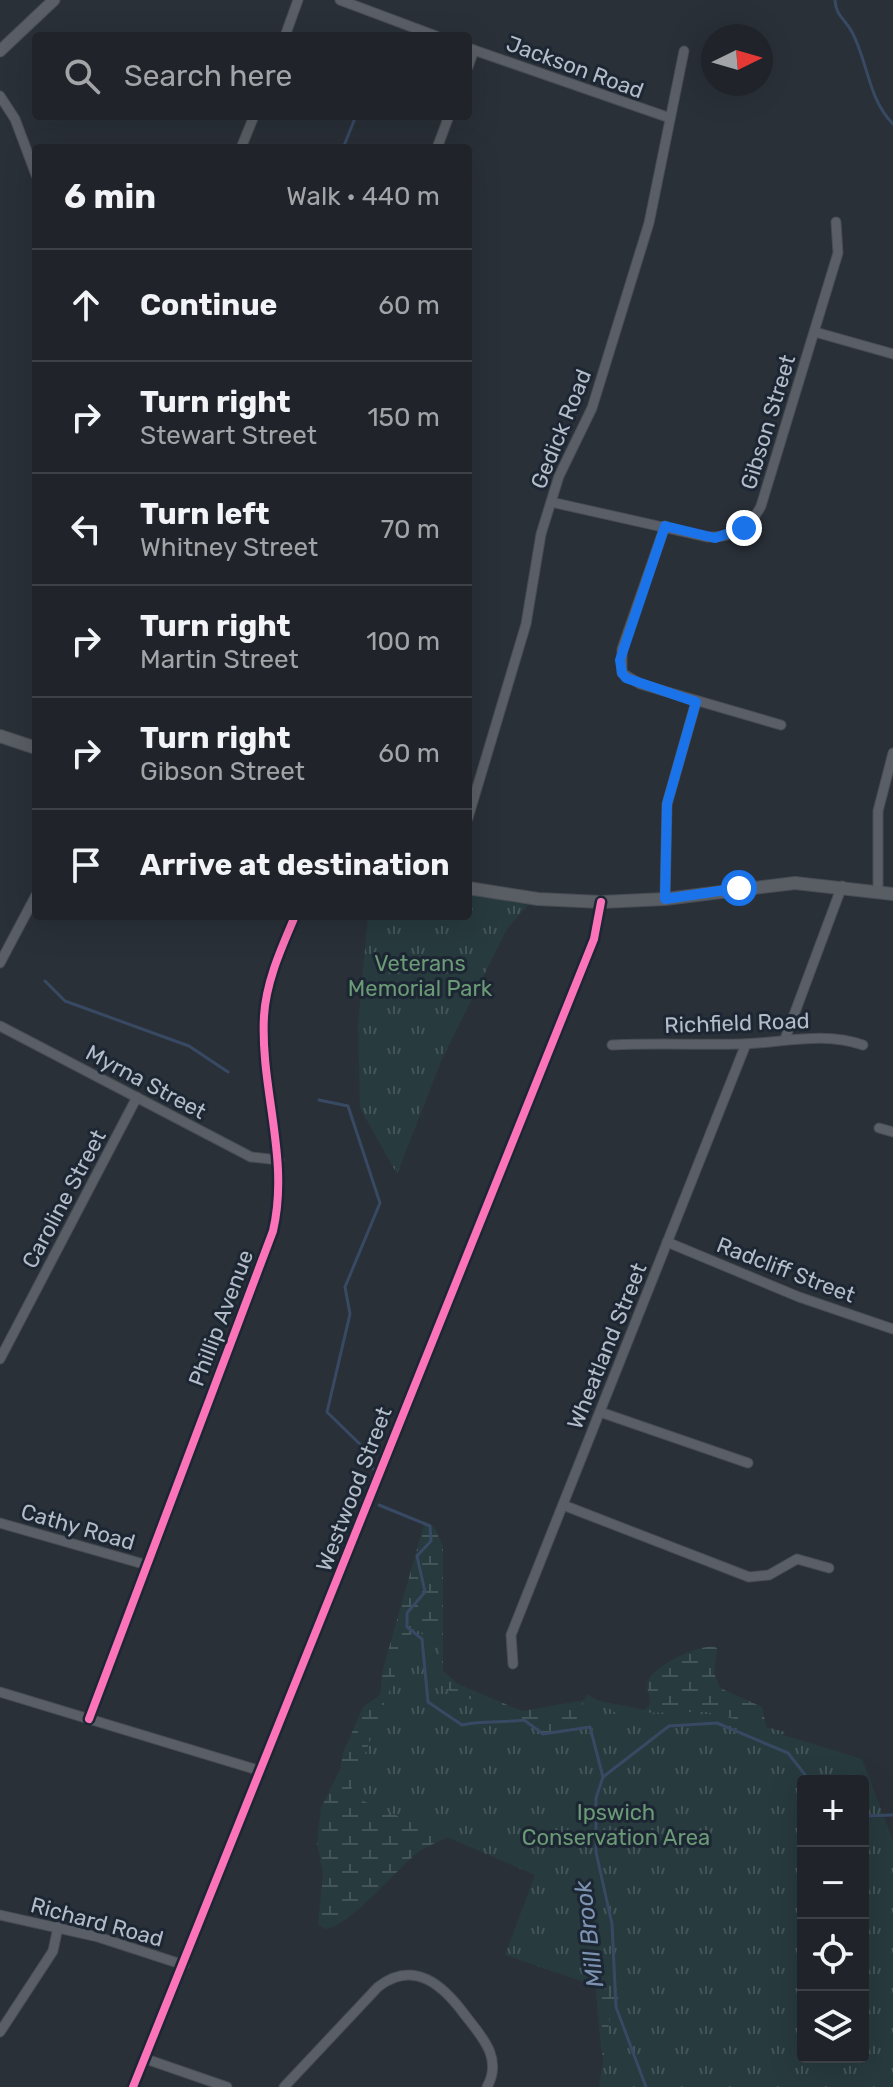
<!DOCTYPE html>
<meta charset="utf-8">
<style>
body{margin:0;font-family:Rubik,sans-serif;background:#2d3036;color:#f1f3f6}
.controls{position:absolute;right:24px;bottom:24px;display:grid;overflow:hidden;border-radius:8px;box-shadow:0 8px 32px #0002}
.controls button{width:72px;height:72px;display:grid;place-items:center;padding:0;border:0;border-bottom:2px solid #3d4147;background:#20242a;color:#f1f3f6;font:40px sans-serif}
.compass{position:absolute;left:701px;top:24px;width:72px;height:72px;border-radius:50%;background:#20242a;box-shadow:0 8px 32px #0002;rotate:85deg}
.stop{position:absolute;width:24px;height:24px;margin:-18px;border:6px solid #1a73e8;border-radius:50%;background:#fff}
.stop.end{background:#1a73e8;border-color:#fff;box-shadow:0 2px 8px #0008}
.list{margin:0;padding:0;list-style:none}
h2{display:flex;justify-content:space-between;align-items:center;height:104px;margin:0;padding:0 32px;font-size:34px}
h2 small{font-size:26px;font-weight:400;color:#a2a4a8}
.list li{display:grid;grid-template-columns:52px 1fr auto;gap:24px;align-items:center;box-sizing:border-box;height:112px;padding:0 32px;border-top:2px solid #3d4147}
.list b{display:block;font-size:30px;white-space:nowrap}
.list p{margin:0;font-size:26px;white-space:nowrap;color:#a2a4a8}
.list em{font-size:26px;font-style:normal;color:#a2a4a8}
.icon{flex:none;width:44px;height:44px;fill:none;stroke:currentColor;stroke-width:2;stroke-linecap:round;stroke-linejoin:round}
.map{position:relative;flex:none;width:893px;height:2087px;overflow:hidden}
.search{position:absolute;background:#20242a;box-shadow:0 8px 32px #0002;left:32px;top:32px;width:440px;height:88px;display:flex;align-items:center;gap:20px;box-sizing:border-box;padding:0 28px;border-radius:8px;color:#a2a4a8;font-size:30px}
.panel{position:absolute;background:#20242a;box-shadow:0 8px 32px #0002;left:32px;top:144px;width:440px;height:776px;border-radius:8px}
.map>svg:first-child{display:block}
.wetland{fill:url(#wetland-marsh)}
.park{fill:url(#park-tufts);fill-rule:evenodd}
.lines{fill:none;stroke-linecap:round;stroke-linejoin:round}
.stream{stroke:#384963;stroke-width:3}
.minor-casing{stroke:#484c53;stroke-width:11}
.tertiary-casing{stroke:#484c53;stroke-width:13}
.secondary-casing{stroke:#484c53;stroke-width:14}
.minor{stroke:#5a5e66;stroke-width:9}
.tertiary{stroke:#5a5e66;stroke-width:11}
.secondary{stroke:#595d64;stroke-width:12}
.cycleway-casing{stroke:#1d2633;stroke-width:13}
.cycleway{stroke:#fb73b8;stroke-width:8}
.route{stroke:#1a73e8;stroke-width:10}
.labels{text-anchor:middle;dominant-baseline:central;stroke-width:6;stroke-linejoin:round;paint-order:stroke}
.street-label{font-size:22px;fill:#b4bcc9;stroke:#1d2633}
.park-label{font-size:22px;fill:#6b9a76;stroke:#1d2633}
.water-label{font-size:24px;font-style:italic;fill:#7c92b1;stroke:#1d2633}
</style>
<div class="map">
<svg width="893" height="2087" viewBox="0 0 893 2087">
<defs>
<pattern id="wetland-marsh" width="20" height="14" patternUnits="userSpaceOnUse" patternTransform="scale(2)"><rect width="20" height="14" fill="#273a3e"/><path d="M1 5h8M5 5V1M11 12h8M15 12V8" fill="none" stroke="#445559"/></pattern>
<pattern id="park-tufts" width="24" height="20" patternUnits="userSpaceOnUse" patternTransform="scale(2)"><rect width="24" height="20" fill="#273a3e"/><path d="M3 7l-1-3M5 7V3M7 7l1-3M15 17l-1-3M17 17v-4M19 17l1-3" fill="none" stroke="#445559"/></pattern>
</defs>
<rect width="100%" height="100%" fill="#2a3038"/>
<path class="wetland" d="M425 1521 435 1528 443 1546V1671L458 1684 522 1711 591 1699 645 1710 650 1704C650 1695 645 1688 649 1679 655 1666 703 1641 717 1648L714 1673 720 1688 762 1707 769 1739 648 1882 609 2087 601 2048 588 1900 461 1831C447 1839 428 1844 416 1854 397 1869 347 1929 325 1929L318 1924 323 1874 317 1842 321 1808 340 1770 343 1753 363 1707 380 1695 383 1669Z"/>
<g class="park">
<path d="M468 894 528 905 507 929 442 1059 397 1174 360 1108 358 1025 368 916H468Z"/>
<path d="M413 1629 436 1638 445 1689 523 1720 566 1744 587 1694 616 1713 707 1712 785 1732 783 1735 862 1759 893 1841V2087H599L611 2010 625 1996 505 1955 535 1875 349 1795ZM803 1781H863V2057H803Z"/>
</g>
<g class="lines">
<g class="stream">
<path d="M835 0C836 17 845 18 852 32 868 62 868 99 893 124"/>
<path d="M343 148 356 116"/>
<path d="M45 981 65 1001 189 1046 228 1072"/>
<path d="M319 1100 348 1106 380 1203 345 1287 350 1314 327 1412 369 1453 373 1469"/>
<path d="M379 1505 430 1526 431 1541 417 1556 425 1592 407 1613V1627L422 1639 428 1702 462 1725C483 1720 503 1723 524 1720L543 1734 590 1727 603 1777"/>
<path d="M863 1816 893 1815"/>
<path d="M646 2087 616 2007 612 1924 596 1852V1798L603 1777 669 1726 717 1723 788 1753 810 1781"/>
</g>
<defs>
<g id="minor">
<path d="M340 0 436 36"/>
<path d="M285 36 298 0"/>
<path d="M468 48 670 118"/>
<path d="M468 67 474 50"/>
<path d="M0 96 15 119 36 175"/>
<path d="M241 148 254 116"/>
<path d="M437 148 449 116"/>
<path d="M815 332 893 354"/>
<path d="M551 502 707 537C731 538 750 528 761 506L838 253 836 222"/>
<path d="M665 526 622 649V673L640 684 781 725"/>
<path d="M468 818 526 624 541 534 559 476 592 408 649 223 684 51"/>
<path d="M878 891V811L893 753"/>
<path d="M665 899 667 804 696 702"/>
<path d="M0 963 36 895"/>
<path d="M0 1026 251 1157 279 1160"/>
<path d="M785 1039 842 886"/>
<path d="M612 1045C655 1043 698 1045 741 1044 783 1043 822 1031 863 1045"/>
<path d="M879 1128 893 1132"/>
<path d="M667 1242 799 1297 893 1329"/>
<path d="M0 1359 137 1097"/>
<path d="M600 1412 748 1463"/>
<path d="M563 1505 749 1577 769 1575 797 1559 829 1568"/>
<path d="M0 1523 147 1565"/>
<path d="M513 1664 511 1635 746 1044"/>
<path d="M0 1692 261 1771"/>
<path d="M89 1719 273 1231C290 1158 260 1089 264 1016 266 981 282 947 295 916"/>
<path d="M0 1915 98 1937 184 1965"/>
<path d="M0 2032 53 1951 58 1927"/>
<path d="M146 2059 227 2087"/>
<path d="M133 2087 594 939 601 902"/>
<path d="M284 2087 378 1987C414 1959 443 1985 465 2015 482 2037 503 2058 487 2087"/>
</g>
<path id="tertiary" d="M0 51 54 0"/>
<g id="secondary">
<path d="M0 736 36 748"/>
<path d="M468 888 538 899 601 902 665 899 795 883 893 894"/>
</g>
</defs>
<use href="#minor" class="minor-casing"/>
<use href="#tertiary" class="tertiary-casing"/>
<use href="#secondary" class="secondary-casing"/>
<use href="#minor" class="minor"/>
<use href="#tertiary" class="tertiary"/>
<use href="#secondary" class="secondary"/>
<defs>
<g id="cycleway">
<path d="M89 1719 273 1231C290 1158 260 1089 264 1016 266 981 282 947 295 916"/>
<path d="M133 2087 594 939 601 902"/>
</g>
</defs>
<use href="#cycleway" class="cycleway-casing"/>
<use href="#cycleway" class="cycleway"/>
</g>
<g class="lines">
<path class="route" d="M739 888 665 899 667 804 696 702 626 678 622 673 620 660 665 526 715 538 744 528"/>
</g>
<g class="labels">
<g class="street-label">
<text transform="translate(575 67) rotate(20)">Jackson Road</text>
<text transform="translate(768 422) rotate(-73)">Gibson Street</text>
<text transform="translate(561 429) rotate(-68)">Gedick Road</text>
<text transform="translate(737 1023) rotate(-2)">Richfield Road</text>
<text transform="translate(146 1082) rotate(28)">Myrna Street</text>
<text transform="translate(64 1199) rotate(-62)">Caroline Street</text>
<text transform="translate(786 1270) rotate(21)">Radcliff Street</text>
<text transform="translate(221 1318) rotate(-69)">Phillip Avenue</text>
<text transform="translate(607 1346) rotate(-68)">Wheatland Street</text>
<text transform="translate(354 1489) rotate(-69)">Westwood Street</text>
<text transform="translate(78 1527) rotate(16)">Cathy Road</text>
<text transform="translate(97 1922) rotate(15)">Richard Road</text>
</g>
<g class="park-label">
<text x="420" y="963">Veterans<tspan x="420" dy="25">Memorial Park</tspan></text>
<text x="616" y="1812">Ipswich<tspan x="616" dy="25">Conservation Area</tspan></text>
</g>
<g class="water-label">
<text transform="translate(589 1934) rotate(-97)">Mill Brook</text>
</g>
</g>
</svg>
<div class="controls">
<button>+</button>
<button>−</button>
<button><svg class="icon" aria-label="locate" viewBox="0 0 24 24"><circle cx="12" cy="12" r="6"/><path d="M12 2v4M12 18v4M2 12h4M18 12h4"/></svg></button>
<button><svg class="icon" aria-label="layers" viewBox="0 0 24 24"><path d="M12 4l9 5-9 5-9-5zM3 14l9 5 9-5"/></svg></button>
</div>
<svg class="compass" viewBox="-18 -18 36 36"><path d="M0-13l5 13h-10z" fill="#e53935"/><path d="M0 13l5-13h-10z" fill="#a2a4a8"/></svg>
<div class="stop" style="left:739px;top:888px"></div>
<div class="stop end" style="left:744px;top:528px"></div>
<div class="search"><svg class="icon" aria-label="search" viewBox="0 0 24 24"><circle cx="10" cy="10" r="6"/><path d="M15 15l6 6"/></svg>Search here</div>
<section class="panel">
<h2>6 min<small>Walk · 440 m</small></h2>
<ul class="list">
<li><svg class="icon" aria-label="ahead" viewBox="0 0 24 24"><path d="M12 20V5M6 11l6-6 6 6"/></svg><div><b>Continue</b></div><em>60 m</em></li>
<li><svg class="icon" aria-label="right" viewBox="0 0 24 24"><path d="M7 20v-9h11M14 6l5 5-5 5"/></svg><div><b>Turn right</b><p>Stewart Street</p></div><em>150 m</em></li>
<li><svg class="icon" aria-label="left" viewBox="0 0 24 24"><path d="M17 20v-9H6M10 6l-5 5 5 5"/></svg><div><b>Turn left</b><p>Whitney Street</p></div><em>70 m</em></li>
<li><svg class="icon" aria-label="right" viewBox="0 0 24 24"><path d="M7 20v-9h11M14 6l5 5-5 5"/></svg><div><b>Turn right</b><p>Martin Street</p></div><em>100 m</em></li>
<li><svg class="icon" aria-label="right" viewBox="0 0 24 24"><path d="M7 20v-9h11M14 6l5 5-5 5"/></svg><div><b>Turn right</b><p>Gibson Street</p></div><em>60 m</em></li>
<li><svg class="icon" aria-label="arrive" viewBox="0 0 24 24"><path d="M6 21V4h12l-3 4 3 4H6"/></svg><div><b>Arrive at destination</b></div></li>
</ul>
</section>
</div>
